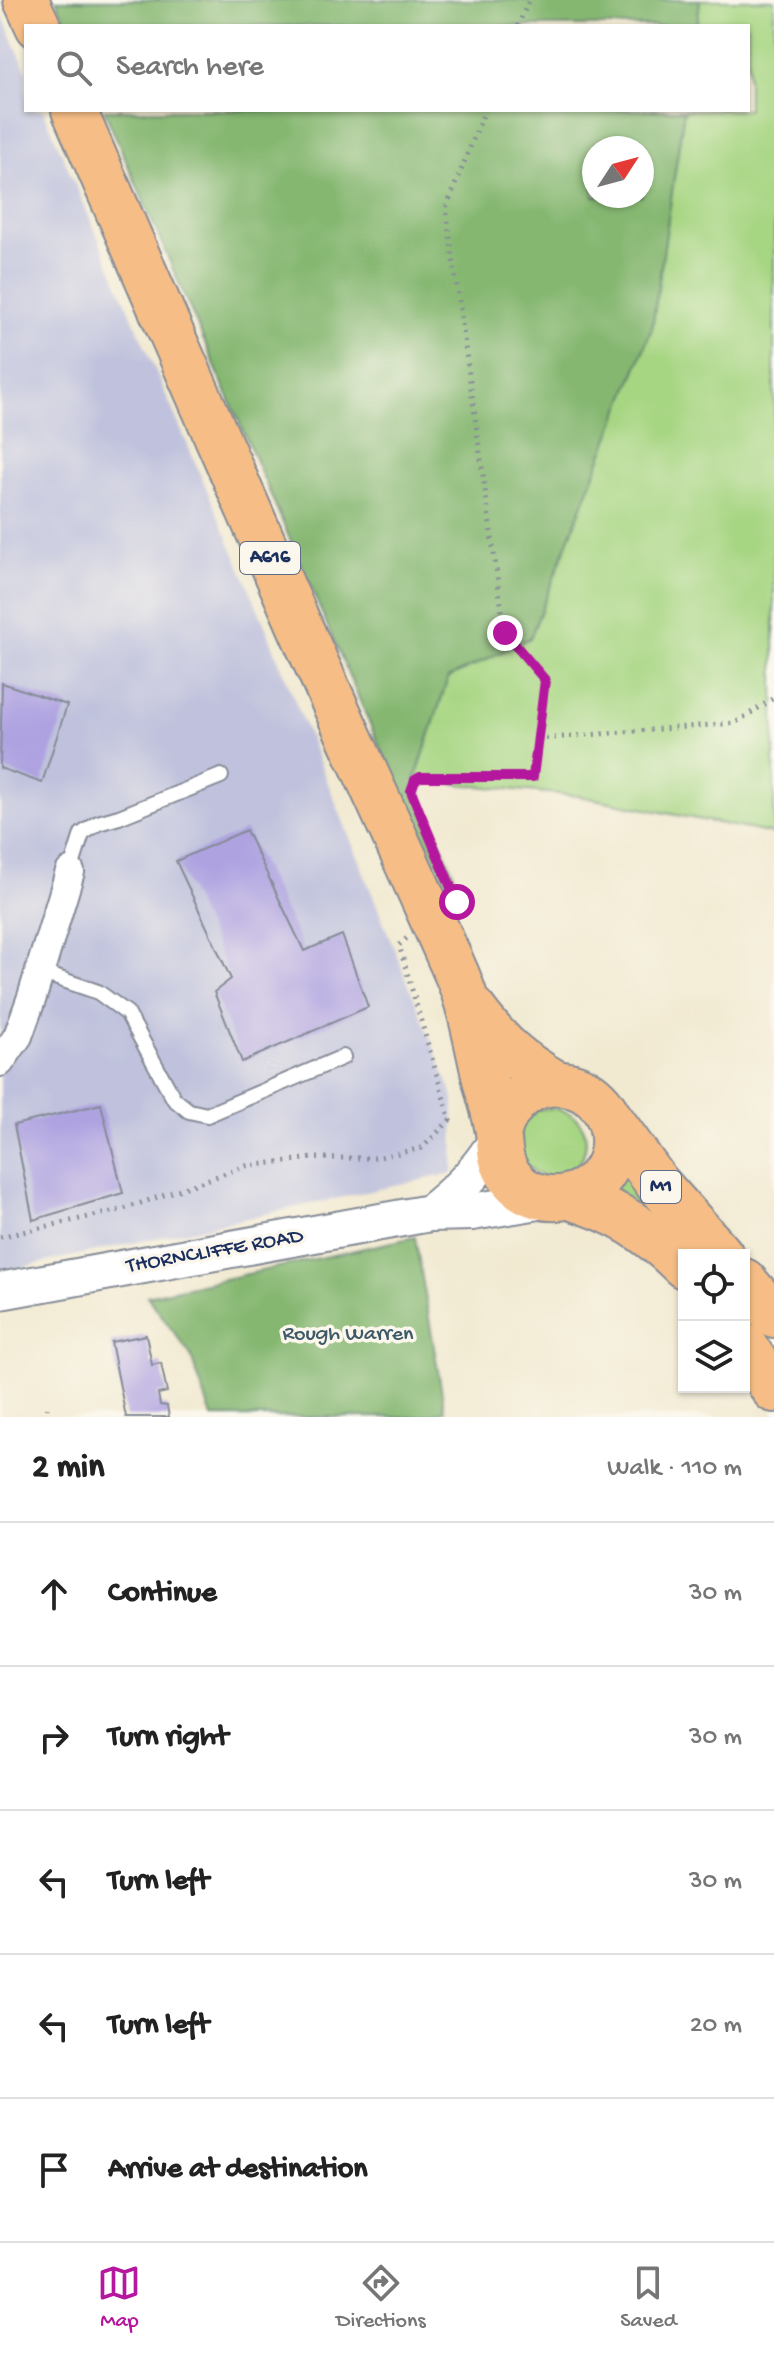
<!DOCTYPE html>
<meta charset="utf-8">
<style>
body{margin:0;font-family:"Gochi Hand",sans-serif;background:#f2f2f2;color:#222}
.controls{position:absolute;right:24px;bottom:24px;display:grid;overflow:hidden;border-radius:0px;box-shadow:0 2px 6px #0004}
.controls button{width:72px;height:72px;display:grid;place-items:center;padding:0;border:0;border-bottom:2px solid #e0e0e0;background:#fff;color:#222;font:40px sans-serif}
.compass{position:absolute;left:582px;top:136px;width:72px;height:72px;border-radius:50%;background:#fff;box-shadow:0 2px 6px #0004;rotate:54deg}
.stop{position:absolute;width:24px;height:24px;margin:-18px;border:6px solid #b5179e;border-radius:50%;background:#fff}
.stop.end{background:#b5179e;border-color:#fff;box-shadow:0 2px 8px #0008}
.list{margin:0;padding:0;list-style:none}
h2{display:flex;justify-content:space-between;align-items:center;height:104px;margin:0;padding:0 32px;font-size:34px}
h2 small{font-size:26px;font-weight:400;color:#767676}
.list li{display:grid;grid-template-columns:52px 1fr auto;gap:24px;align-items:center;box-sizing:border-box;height:144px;padding:0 32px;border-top:2px solid #e0e0e0}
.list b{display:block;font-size:30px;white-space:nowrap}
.list em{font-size:26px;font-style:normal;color:#767676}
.icon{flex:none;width:44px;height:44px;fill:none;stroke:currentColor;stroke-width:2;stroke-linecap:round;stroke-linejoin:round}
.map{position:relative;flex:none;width:774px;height:1417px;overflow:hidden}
.search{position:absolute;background:#fff;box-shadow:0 2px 6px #0004;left:24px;right:24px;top:24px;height:88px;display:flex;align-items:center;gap:20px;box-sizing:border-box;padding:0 28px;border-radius:0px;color:#767676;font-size:30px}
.sheet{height:824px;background:#fff}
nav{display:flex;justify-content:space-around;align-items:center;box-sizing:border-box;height:112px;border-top:2px solid #e0e0e0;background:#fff;font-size:22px;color:#767676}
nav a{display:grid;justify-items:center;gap:4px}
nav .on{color:#b5179e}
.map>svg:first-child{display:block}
.industrial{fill:#c0c2dd}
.green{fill:#a7d683;stroke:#618270;stroke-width:2}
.forest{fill:#85b771;stroke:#507368;stroke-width:2;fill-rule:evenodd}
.building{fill:#aea2e1}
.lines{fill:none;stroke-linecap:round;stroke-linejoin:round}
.service-casing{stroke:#868c97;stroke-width:18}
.minor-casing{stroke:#868c97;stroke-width:32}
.tertiary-casing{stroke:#868c97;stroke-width:40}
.trunk-casing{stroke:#868c97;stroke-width:48}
.motorway-casing{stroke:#868c97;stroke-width:48}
.path{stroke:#868c97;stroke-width:5;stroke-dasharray:2 6;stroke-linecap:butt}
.service{stroke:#fff;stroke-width:14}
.minor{stroke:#fff;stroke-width:28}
.tertiary{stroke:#fff;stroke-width:36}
.trunk{stroke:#f6be86;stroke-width:44}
.motorway{stroke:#f6be86;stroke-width:44}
.route{stroke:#b5179e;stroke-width:10}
.labels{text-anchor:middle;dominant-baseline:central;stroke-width:7;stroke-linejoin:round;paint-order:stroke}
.shield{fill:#fbf7ec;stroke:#5e6b89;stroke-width:2}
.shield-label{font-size:20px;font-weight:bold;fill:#1b2f5e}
.street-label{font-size:22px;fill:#1b2f5e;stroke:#fbf7ec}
.park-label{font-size:22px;fill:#3e5967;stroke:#fbf7ec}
</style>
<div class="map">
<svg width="774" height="1417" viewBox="0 0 774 1417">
<rect width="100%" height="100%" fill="#fbf7ec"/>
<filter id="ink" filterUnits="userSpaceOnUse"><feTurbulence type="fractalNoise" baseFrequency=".0125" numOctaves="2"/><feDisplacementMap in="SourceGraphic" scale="16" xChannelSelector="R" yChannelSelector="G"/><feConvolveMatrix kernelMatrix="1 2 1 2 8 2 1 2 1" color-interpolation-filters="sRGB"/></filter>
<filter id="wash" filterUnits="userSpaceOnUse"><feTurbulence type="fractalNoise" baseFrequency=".006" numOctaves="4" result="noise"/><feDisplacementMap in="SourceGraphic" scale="32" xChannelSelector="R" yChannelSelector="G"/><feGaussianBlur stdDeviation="1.8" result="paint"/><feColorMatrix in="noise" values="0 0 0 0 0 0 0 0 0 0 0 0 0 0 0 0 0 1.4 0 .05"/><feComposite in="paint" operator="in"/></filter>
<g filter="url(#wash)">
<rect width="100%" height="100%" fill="#f1e9d0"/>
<path class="industrial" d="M0 10 26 70V110H43L255 601 454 1098 453 1173 0 1272Z"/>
<g class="green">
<path d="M700 0H774V834L579 796 415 780 448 678 530 638 652 328 684 110H748V26H697Z"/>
<path d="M548 1108C610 1111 587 1192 541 1176 534 1173 527 1165 521 1160L520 1126 537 1110Z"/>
<path d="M626 1166 703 1255 612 1193Z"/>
</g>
<g class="forest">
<path d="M56 0H700L697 26H68Z"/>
<path d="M104 110H684L652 328 530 638 448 678 415 780 459 887 444 895ZM594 148H642V196H594Z"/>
<path d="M415 1237 445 1411 426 1417H212L190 1354 147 1296Z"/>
</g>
<g id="blocks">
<g class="building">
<path d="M2 683 67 705 42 783 0 768Z"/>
<path d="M246 830 304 951 342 935 368 1007 242 1062 214 992 231 979 176 861Z"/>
<path d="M101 1104 123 1193 33 1220 14 1125Z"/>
<path d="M146 1335 152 1365 161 1363 167 1392 158 1394 160 1405 167 1406 169 1417H126L111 1342Z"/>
</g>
</g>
</g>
<g filter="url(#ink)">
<use href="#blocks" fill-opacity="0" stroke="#868c97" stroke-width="2"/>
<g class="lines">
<defs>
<g id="service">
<path d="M70 872 82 834 98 823 119 817 221 776"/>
<path d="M40 972 98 992 127 1013 174 1099 189 1111 207 1115 343 1057"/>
</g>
<path id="minor" d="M0 1062 18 1036 32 997 70 872"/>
<g id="tertiary">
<path d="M430 1213C461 1188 476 1173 498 1139"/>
<path d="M0 1291 430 1213 472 1212 551 1199"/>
</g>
<g id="trunk">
<path d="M26 0 38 26"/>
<path d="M74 110C151 286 227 463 305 638 355 751 408 863 457 975 471 1008 476 1041 484 1075 488 1094 495 1113 498 1132 500 1145 499 1156 505 1168 530 1219 609 1201 613 1146 618 1077 521 1055 498 1133"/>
<path d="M473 1009C499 1044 518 1061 556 1083"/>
</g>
<g id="motorway">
<path d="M607 1114 657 1183 721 1255"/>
<path d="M570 1197C620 1212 647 1230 684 1266"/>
<path d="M744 1281 774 1315"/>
<path d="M744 1345 774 1390"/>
</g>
</defs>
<use href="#service" class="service-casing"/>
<use href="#minor" class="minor-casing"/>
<use href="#tertiary" class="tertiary-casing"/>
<use href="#trunk" class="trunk-casing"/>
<use href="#motorway" class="motorway-casing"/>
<g class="path">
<path d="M518 26 529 0"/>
<path d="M538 739 735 723 774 698"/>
<path d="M411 791 415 780 420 777H533L545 680 505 633 446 208 485 110"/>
<path d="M0 1237 124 1209 246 1166 314 1158H375L422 1148 450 1120 399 945 407 938"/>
<path d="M46 1417 47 1408"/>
</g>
<use href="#service" class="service"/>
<use href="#minor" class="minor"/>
<use href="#tertiary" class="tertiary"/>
<use href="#trunk" class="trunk"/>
<use href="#motorway" class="motorway"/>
</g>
</g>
<g class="lines" filter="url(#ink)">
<path class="route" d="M457 902 411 791 415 780 420 777H533L545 680 505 633"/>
</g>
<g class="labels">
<g class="shield">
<rect x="240" y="542" width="60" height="32" rx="6"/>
<rect x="641" y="1171" width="40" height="32" rx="6"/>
</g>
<g class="shield-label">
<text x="270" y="558">A616</text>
<text x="661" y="1187">M1</text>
</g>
<g class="street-label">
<text transform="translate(215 1252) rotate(-10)">THORNCLIFFE ROAD</text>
</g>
<g class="park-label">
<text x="348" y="1335">Rough Warren</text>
</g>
</g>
</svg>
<div class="controls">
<button><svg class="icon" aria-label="locate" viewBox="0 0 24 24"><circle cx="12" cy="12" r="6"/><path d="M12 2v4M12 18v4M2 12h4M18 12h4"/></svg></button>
<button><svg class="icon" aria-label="layers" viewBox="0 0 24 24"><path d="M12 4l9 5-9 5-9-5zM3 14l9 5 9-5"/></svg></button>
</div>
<svg class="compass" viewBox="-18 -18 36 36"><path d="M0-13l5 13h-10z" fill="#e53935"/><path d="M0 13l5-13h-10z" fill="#767676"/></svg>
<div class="stop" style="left:457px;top:902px"></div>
<div class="stop end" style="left:505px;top:633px"></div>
<div class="search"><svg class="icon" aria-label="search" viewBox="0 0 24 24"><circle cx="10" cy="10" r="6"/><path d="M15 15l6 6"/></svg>Search here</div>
</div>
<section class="sheet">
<h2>2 min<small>Walk · 110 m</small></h2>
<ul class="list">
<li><svg class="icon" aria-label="ahead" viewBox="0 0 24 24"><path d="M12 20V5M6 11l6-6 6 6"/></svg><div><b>Continue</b></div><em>30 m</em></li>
<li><svg class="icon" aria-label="right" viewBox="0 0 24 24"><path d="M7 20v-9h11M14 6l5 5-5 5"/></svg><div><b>Turn right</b></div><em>30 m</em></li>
<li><svg class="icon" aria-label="left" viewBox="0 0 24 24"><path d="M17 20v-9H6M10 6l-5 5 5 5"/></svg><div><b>Turn left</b></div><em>30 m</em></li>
<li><svg class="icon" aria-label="left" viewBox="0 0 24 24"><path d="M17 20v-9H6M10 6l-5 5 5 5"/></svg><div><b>Turn left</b></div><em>20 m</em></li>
<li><svg class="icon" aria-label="arrive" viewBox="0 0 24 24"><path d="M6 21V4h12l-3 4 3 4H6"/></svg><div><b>Arrive at destination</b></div></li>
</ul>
</section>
<nav>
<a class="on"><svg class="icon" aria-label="map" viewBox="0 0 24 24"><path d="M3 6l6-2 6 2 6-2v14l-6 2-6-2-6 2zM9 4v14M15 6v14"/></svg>Map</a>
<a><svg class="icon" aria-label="directions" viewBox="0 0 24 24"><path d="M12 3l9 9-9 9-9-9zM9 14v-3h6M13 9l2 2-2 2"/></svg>Directions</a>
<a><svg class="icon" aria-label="saved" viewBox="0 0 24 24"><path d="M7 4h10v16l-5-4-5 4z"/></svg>Saved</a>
</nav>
